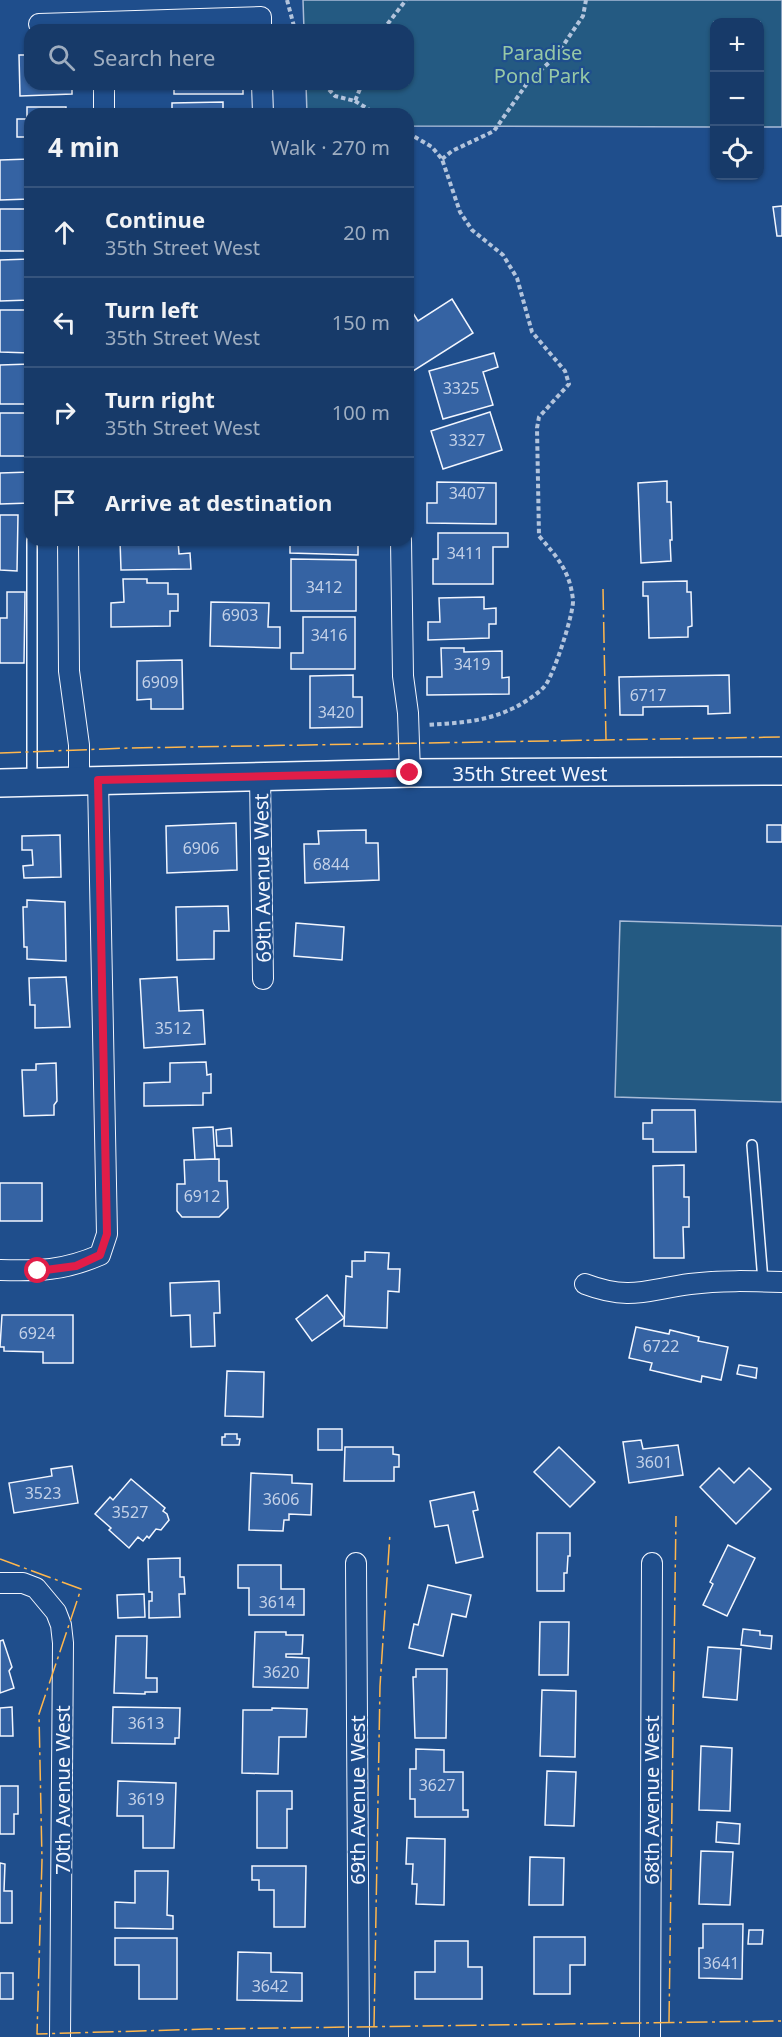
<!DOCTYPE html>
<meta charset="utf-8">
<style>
body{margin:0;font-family:"Noto Sans",sans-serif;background:#20416f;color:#f1f3f6}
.controls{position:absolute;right:18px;top:18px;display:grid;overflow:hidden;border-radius:12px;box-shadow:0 2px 4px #0004}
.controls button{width:54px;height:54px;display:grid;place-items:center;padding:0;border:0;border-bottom:2px solid #36547d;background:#173a69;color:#f1f3f6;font:30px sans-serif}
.stop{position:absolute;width:18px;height:18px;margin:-14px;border:4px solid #e11d48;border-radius:50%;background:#fff}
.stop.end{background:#e11d48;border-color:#fff;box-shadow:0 2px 6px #0008}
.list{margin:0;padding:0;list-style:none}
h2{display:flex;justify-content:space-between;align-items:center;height:78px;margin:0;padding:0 24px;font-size:26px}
h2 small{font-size:20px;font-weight:400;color:#9eadc0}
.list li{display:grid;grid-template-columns:39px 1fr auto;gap:18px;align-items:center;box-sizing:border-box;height:90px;padding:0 24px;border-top:2px solid #36547d}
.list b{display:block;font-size:22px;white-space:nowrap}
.list p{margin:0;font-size:20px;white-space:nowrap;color:#9eadc0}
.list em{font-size:20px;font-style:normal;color:#9eadc0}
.icon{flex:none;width:33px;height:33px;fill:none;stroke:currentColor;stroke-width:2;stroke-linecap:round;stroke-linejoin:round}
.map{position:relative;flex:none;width:782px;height:2037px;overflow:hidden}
.search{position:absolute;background:#173a69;box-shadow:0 2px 4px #0004;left:24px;top:24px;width:390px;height:66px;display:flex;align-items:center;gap:15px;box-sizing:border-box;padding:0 21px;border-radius:18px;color:#9eadc0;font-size:22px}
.panel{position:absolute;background:#173a69;box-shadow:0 2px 4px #0004;left:24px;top:108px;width:390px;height:438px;border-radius:18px}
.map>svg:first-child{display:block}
.green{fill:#245a82;stroke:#a8bbd7;stroke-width:1.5}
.building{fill:#3563a3;stroke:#f2f6ff;stroke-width:1.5}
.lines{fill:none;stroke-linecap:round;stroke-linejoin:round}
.lane-casing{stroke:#f2f6ff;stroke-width:12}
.street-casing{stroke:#f2f6ff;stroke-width:22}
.secondary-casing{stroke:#f2f6ff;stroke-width:30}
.path{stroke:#b3c4dc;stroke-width:4;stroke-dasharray:4.5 3;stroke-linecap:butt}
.lane{stroke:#1f4e8c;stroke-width:9}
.street{stroke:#1f4e8c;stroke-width:20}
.secondary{stroke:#1f4e8c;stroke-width:27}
.power{stroke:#ffb74d;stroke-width:1.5;stroke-dasharray:21 4.5 3 4.5;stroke-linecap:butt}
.route{stroke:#e11d48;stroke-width:8}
.labels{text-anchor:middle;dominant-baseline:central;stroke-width:4.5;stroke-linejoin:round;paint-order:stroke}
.number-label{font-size:16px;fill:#c3d1e8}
.park-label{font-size:20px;fill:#97c8a6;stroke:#1f4e8c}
.street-label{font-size:20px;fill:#f2f6ff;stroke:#1f4e8c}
</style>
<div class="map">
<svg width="782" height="2037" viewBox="0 0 782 2037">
<rect width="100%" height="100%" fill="#1f4e8c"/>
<g class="green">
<path d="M303 0H782V127H760V22H714V127L408 126V114H307L306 84H408V30H304Z"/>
<path d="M620 921 782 926V1102L615 1097Z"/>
</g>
<g class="building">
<path d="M19 55H30V84H72V94L20 96Z"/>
<rect x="174" y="84" width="69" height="10"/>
<path d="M223 102V114H172V103Z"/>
<path d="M27 107H66V114H30V150H26V137H17V119H27Z"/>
<path d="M30 159V199L0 200V160Z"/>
<path d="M782 206V236H777L773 207Z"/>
<rect x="0" y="209" width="30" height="42"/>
<path d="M30 259V300L0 301V260Z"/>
<path d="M452 299 473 333 410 373 408 370V354L411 352 408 348V316L413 313 418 321Z"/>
<path d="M0 310H30V353L0 352Z"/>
<path d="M494 353 498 367 483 372 493 405 443 419 429 371Z"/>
<path d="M30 364V404H0V365Z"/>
<path d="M490 412 502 450 443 469 431 431Z"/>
<path d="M0 413H27L26 417H30V456H0Z"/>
<path d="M30 472V503L0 504V473Z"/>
<path d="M667 481V502H671L672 540H670L671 561 641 563 638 483Z"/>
<path d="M437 482 496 483V524L427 523V503H437Z"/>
<path d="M0 515H18L17 571 0 570Z"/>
<path d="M438 533H508V547H493V584H433V559H438Z"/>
<path d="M120 540H178L179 554 190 553 191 569 121 570Z"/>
<path d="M290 540 358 541V555L290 553Z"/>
<path d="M291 559 356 560V611H291Z"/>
<path d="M123 579H147V583H168V594H178V611H170V626L111 627V603L124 602Z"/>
<path d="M687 581V592H691L692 626 688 627V637L649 638 648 596H643V582Z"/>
<path d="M7 592H25L24 663H0V618H7Z"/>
<path d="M484 597V609L496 608V624H489V638L428 640V622H440L439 598Z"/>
<path d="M211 602 269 603 268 627H280V648L210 646Z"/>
<path d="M303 617H355V669H291V653H303Z"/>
<path d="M441 648H464V652L502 651V678L509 677V694L427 695V677H442Z"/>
<path d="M182 660 183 709H151V699L137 700V661Z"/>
<path d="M353 675V697H362V727L310 728V676Z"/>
<path d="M729 675 730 713 708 714V706L643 707V715H620L619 677Z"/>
<path d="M236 823 237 870 167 873 166 826Z"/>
<rect x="767" y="825" width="15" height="17"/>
<path d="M366 830V843H378L379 880 305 883 304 844H319L318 831Z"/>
<path d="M60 835 61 877 24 878 23 866 33 865 32 850H22V836Z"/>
<path d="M27 900 65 902 66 961 27 959V947H24L23 907H27Z"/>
<path d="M228 906 229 931H214V959L177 960 176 907Z"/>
<path d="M296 923 344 927 342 960 294 956Z"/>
<path d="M66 977 70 1027 35 1028V1005H30L29 978Z"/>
<path d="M177 977 179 1011 203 1010 205 1044 144 1048 140 979Z"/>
<path d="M206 1062 207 1075 211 1074V1093H203V1105L144 1106V1083L170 1082V1063Z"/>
<path d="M56 1063 57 1101 54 1105V1115L24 1116 22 1070H36V1064Z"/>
<path d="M652 1110H695L696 1152H653V1139H643V1123H652Z"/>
<path d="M213 1127 215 1159 195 1160 193 1128Z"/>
<path d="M231 1128 232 1146H217L216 1130Z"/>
<path d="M219 1159V1181H227L228 1208 219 1217H182L177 1211V1184H185L184 1160Z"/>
<path d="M684 1165V1197H689V1227H683L684 1258H654L653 1166Z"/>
<rect x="0" y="1183" width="42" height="38"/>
<path d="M365 1252 389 1253 388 1269H400L399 1292 388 1291 387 1328 344 1326 346 1276 352 1277V1261H365Z"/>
<path d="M219 1281 220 1313H214L215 1346 191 1347 190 1315 171 1316 170 1283Z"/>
<path d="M327 1295 344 1318 312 1341 296 1319Z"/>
<path d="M2 1315H73V1363H43V1352L4 1351V1347H0Z"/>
<path d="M636 1327 669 1334 670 1330 699 1337 698 1341 728 1347 721 1380 702 1376 701 1382 650 1370 652 1363 629 1358Z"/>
<path d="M739 1365 757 1368 756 1378 737 1374Z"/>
<path d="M227 1371 264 1372 263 1417 225 1416Z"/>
<rect x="318" y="1429" width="24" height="21"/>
<path d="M225 1434H237V1439H240L239 1445H222V1437H225Z"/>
<path d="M641 1440 643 1449 678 1445 683 1475 629 1483 623 1442Z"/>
<path d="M345 1447H393V1454L399 1455V1467H394V1481H344Z"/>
<path d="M559 1447 595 1482 570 1507 534 1472Z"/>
<path d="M72 1466 78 1503 14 1513 9 1483 52 1476 51 1469Z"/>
<path d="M719 1468 734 1483 749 1468 771 1489 736 1524 700 1487Z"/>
<path d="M251 1473 292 1475V1483L312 1484 311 1515 289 1514V1520H284L283 1531 249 1530Z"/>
<path d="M131 1479 165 1508 163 1511 167 1514 169 1520 161 1530 156 1529 149 1538 147 1536 143 1541 138 1537 129 1548 109 1530 111 1528 95 1514 110 1497 113 1500Z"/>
<path d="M474 1492 478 1510 473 1511 483 1557 456 1563 448 1525 435 1527 430 1501Z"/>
<path d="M537 1533H570V1556H568L567 1573H564V1591H537Z"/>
<path d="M728 1545 755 1558 727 1616 703 1605 713 1584 710 1582Z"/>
<path d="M180 1558V1577H184L185 1594H179L180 1617 149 1618V1601H152V1592H149L148 1559Z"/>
<path d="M238 1565H281V1589H304V1615H249V1588H238Z"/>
<path d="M428 1585 471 1595 466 1617 452 1614 443 1656 409 1648 414 1624 418 1625Z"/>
<path d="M144 1594 145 1617 118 1618 117 1595Z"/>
<path d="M540 1622H569L568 1675H539Z"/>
<path d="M743 1629 760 1631V1635L772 1636 771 1649 741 1645Z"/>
<path d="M255 1632H286V1635H303L302 1654H286V1657L309 1658 308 1688 253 1687Z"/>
<path d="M116 1636H147L146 1678H157V1692H145V1694L114 1693Z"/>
<path d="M3 1640 12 1667 9 1671 14 1688 0 1693V1641Z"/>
<path d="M708 1647 741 1649 737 1700 703 1697Z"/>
<path d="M416 1669H447L446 1738H415L413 1677H416Z"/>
<path d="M542 1690 576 1691 575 1757 540 1756Z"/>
<path d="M12 1707 13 1736H0V1708Z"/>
<path d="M113 1707 180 1708 179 1738H175V1744L112 1743Z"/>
<path d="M272 1708 307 1709 306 1737H279L278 1774 242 1773 243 1710H272Z"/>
<path d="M701 1746 732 1748 730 1811 699 1810Z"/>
<path d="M416 1749 444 1750V1772H463V1810H468V1817H415V1799H410V1769H416Z"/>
<path d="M547 1771 576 1772 574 1826 545 1825Z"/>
<path d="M118 1781 176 1783 174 1848H143V1816H117Z"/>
<path d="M0 1786H18V1814H14V1834H0Z"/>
<path d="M257 1791H292V1809H287V1848H257Z"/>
<path d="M717 1822 740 1824 739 1844 716 1842Z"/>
<path d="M407 1838 445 1839 444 1905 416 1904 417 1884H412L413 1864H406Z"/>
<path d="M701 1851 733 1852 730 1905 699 1904Z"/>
<path d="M530 1857 564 1858 563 1905H529Z"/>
<path d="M0 1863 5 1864 4 1891H12V1923H0Z"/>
<path d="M252 1866H306L305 1927H274V1890H259V1880H252Z"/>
<path d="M135 1871H168L167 1915 173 1916V1929L115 1928V1902L135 1903Z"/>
<path d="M703 1924H743L742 1979 699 1978V1948H703Z"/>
<path d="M749 1930H763L762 1944H748Z"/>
<path d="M534 1937H585V1965H570V1994H534Z"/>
<path d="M115 1938H177V1999H139V1965H115Z"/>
<path d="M435 1941H468V1967H482V1999H415V1972H435Z"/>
<path d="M238 1952 271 1953V1972L302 1973V2001L237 2000Z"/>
<rect x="0" y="1973" width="13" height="26"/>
</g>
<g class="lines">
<defs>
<g id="lane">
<path d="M32 540V781"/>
<path d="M752 1145 763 1281"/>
</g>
<g id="street">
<path d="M39 24 261 17V30"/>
<path d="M262 84 263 114"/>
<path d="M104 114V84"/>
<path d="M68 540 69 671 79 745V781"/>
<path d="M401 540 403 676 408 713 410 773"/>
<path d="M260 776 263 979"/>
<path d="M0 1270C39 1271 63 1271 100 1255L107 1234 98 780"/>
<path d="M585 1284C630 1301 646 1290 690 1284 721 1280 751 1281 782 1282"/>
<path d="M356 1563 359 2037"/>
<path d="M0 1583H23L36 1588 56 1612 61 1625 63 1643 60 2037"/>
<path d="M650 2037 652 1563"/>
</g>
<path id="secondary" d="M0 783 410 773 782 771"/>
</defs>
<use href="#lane" class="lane-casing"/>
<use href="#street" class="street-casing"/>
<use href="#secondary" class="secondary-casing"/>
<g class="path">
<path d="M287 0 295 30"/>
<path d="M383 30 406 0"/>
<path d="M324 84 335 96 355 101 362 84"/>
<path d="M355 101 376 114"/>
<path d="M408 133 432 147 442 159 460 212 472 230 503 255 517 278 532 332 565 371 569 384 539 417 537 428 539 536C557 557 570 571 573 600 574 613 553 678 544 687 538 694 518 707 509 710 484 722 455 723 427 725"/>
<path d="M442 159 452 151 494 131 528 82 556 56 583 16 586 0"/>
</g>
<use href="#lane" class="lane"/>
<use href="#street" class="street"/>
<use href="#secondary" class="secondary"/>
<g class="power">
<path d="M603 589 606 740"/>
<path d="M0 753 129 748 782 737"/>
<path d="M0 1559 81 1589 39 1714 42 1860 37 2034 207 2029 782 2021"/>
<path d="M669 2022 676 1516"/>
<path d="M374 2027 380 1686 390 1533"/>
</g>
</g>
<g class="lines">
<path class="route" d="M38 1271 76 1266 100 1255 107 1234 98 780 410 773"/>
</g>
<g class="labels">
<g class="number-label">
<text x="461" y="388">3325</text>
<text x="467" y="440">3327</text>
<text x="467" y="493">3407</text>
<text x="465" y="553">3411</text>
<text x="324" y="587">3412</text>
<text x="240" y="615">6903</text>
<text x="329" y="635">3416</text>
<text x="472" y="664">3419</text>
<text x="160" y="682">6909</text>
<text x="648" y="695">6717</text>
<text x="336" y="712">3420</text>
<text x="201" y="848">6906</text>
<text x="331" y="864">6844</text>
<text x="173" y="1028">3512</text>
<text x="202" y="1196">6912</text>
<text x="37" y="1333">6924</text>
<text x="661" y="1346">6722</text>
<text x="654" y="1462">3601</text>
<text x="43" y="1493">3523</text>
<text x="281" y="1499">3606</text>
<text x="130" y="1512">3527</text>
<text x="277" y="1602">3614</text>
<text x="281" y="1672">3620</text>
<text x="146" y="1723">3613</text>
<text x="437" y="1785">3627</text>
<text x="146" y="1799">3619</text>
<text x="721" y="1963">3641</text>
<text x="270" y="1986">3642</text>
</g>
<g class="park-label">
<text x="542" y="52">Paradise<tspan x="542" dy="23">Pond Park</tspan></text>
</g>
<g class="street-label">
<text x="530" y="773">35th Street West</text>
<text transform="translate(262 878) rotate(-91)">69th Avenue West</text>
<text transform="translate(62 1790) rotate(-90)">70th Avenue West</text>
<text transform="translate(357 1800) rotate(-90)">69th Avenue West</text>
<text transform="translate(651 1800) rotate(-90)">68th Avenue West</text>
</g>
</g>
</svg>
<div class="controls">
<button>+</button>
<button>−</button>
<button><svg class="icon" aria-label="locate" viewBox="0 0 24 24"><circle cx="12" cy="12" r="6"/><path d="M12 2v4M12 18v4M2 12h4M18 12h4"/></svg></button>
</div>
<div class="stop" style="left:38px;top:1271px"></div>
<div class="stop end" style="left:410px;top:773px"></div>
<div class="search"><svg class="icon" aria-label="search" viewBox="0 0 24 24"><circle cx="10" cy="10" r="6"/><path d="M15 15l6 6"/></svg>Search here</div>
<section class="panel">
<h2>4 min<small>Walk · 270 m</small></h2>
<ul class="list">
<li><svg class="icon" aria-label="ahead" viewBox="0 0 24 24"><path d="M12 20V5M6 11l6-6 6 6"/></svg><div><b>Continue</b><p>35th Street West</p></div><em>20 m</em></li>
<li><svg class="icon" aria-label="left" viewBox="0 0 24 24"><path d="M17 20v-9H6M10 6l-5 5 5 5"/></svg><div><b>Turn left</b><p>35th Street West</p></div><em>150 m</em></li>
<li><svg class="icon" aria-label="right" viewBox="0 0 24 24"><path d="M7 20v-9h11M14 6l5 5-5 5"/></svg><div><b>Turn right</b><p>35th Street West</p></div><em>100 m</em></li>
<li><svg class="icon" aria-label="arrive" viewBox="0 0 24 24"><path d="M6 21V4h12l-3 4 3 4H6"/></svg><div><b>Arrive at destination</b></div></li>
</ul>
</section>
</div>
